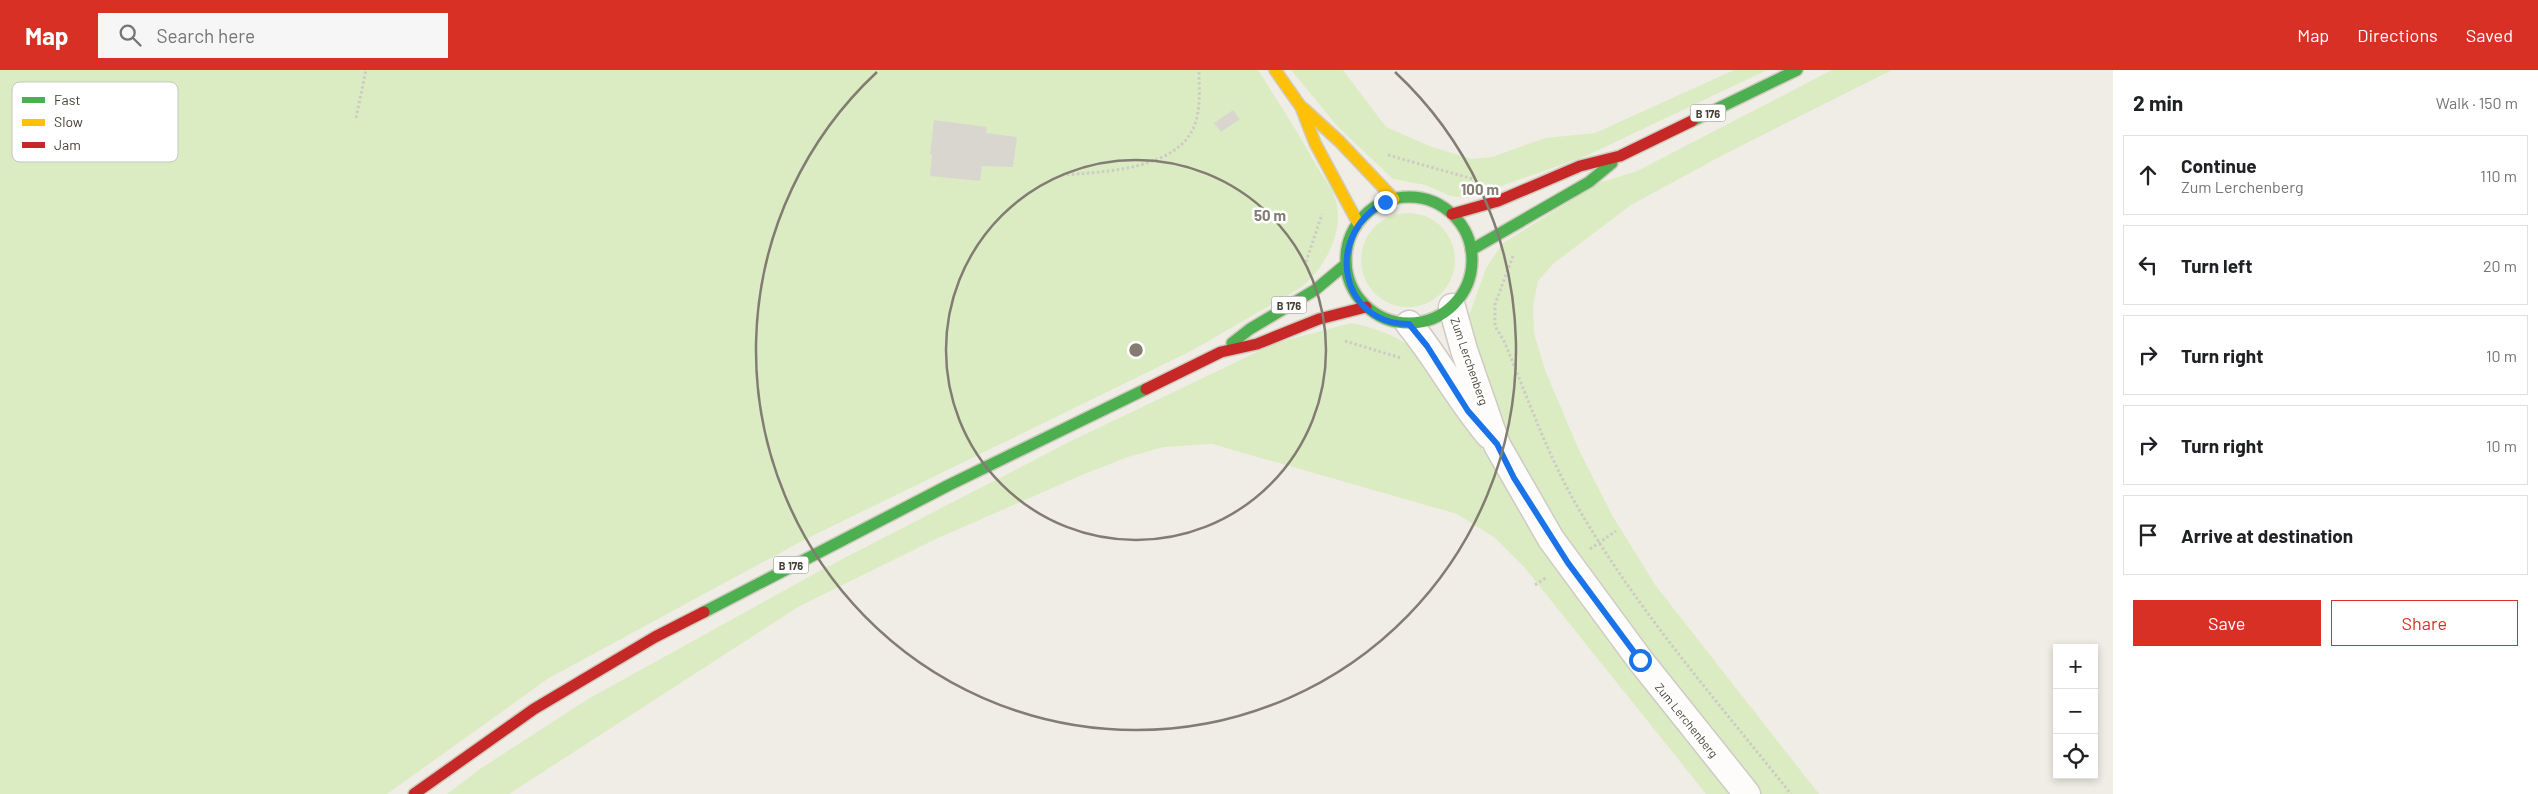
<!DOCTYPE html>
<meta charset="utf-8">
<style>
body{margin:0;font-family:Barlow,sans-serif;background:#f6f6f6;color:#202124}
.controls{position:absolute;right:15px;bottom:15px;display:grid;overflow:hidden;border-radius:0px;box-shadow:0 2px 8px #0003}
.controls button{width:45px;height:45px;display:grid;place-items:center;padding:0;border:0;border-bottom:1px solid #e0e0e0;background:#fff;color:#202124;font:25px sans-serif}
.stop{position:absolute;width:15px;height:15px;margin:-11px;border:4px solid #1a73e8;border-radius:50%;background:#fff}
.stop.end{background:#1a73e8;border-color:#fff;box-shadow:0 1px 5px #0008}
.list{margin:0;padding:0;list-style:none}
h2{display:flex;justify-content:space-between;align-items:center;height:65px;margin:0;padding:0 20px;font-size:21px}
h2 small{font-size:16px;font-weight:400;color:#757577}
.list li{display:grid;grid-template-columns:32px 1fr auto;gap:15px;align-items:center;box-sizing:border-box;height:80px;margin:0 10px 10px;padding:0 10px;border:1px solid #e0e0e0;border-radius:0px}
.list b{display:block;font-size:19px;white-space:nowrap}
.list p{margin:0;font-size:16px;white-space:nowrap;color:#757577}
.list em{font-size:16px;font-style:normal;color:#757577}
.actions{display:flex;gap:10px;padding:15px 20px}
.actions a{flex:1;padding:11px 0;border:1px solid #d93025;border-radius:0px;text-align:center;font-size:18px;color:#d93025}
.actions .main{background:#d93025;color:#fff}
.icon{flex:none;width:28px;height:28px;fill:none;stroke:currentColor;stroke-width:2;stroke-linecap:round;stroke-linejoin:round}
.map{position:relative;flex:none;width:2113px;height:724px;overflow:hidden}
header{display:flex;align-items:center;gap:30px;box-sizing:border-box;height:70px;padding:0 25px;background:#d93025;color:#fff}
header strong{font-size:24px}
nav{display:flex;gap:28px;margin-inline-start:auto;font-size:18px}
.search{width:350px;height:45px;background:#f6f6f6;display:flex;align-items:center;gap:12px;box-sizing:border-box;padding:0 18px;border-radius:0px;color:#757577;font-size:19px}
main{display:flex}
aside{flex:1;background:#fff}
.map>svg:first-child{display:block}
.green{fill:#dbecc3}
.building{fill:#d9d6cf}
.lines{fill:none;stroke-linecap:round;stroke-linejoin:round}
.street-casing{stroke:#cecbc4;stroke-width:29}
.fast-casing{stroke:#cfcbbd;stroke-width:14}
.slow-casing{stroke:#cfcbbd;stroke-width:14}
.jam-casing{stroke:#cfcbbd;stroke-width:14}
.path{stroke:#cecbc6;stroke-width:3;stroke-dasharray:2.5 2.5;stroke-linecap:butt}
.street{stroke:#fdfcfb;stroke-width:26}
.fast{stroke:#4caf50;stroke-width:11}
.slow{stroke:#ffc107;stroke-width:11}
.jam{stroke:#c62828;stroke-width:11}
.route{stroke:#1a73e8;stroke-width:6}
.ring{fill:none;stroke:#827c72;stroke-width:2.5}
.labels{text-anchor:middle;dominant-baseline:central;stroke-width:5;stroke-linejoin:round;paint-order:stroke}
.shield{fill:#fff;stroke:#7e7970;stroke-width:1}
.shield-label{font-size:11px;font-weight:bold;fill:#463f33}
.street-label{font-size:12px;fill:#463f33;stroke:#fff}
.key{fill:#fff;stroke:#c8c5c2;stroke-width:1}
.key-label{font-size:14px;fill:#463f33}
.centre{fill:#827c72;stroke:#fff;stroke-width:2.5}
.ring-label{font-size:15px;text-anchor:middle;font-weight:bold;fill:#827c72;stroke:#fff;stroke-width:5;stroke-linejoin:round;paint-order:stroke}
</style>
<header>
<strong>Map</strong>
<div class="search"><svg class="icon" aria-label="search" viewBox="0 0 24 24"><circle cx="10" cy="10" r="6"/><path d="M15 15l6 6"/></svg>Search here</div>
<nav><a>Map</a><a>Directions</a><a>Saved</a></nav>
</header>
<main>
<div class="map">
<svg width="2113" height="724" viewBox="0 0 2113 724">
<rect width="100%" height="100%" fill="#f0ede6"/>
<g class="green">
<path d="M0 0H1258C1278 31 1298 62 1316 95 1322 105 1331 117 1335 128 1346 160 1325 197 1302 217L1193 280 802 471 549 608 387 724H0Z"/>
<path d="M1291 0H1343L1386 57 1432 77 1472 89 1492 87 1545 68 1595 63 1734 0H1767L1586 86 1467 128 1451 126 1425 115 1393 109 1338 57Z"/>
<path d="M1832 0H1892L1723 85 1631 135 1553 194 1538 211 1533 236 1534 263 1545 300 1579 380 1612 445 1656 516 1819 724H1760L1657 597 1563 467 1507 369 1467 251 1486 198 1503 173 1599 113 1637 101Z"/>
<circle cx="1408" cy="190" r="47"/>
<path d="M1351 253C1377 258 1400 267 1421 284L1577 525 1733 724H1706L1525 498 1494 467 1457 444 1212 374 1164 377 1128 387 1082 405 936 469 798 537 509 724H447L480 699 588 629 825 498 1073 370 1232 294 1276 273Z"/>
</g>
<g class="building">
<path d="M1233 40 1240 49 1221 62 1214 53Z"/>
<path d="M934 50 987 57 986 63 1017 67 1013 97 982 96 980 111 930 106 932 84H930Z"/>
</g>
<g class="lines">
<defs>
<g id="street">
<path d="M1452 237 1464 280 1497 375 1551 469 1640 590 1747 724"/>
<path d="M1409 254C1438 289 1459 330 1489 365"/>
</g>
<g id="fast">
<path d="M1692 51 1797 0"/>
<circle cx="1409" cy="190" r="63"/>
<path d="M1471 180 1589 112 1612 93"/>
<path d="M1232 273 1250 259 1315 220 1346 194"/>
<path d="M704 542 949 415 1146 319"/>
</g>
<g id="slow">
<path d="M1275 0 1301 37 1315 73 1358 153"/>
<path d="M1303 38 1339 71 1394 129"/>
</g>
<g id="jam">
<path d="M1452 144 1498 131 1580 96 1620 86 1692 51"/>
<path d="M1146 319 1221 282 1257 274 1319 249 1366 237"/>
<path d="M414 724 534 639 655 567 704 542"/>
</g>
</defs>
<use href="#street" class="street-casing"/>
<use href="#fast" class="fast-casing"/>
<use href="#slow" class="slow-casing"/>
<use href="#jam" class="jam-casing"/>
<g class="path">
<path d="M356 48 366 0"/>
<path d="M1388 85 1473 109"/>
<path d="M1062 105C1103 102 1179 100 1195 54 1201 37 1199 18 1199 0"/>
<path d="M1513 186 1495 234V256L1504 271C1527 326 1547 384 1577 436 1637 540 1717 631 1791 724"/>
<path d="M1306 192 1322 144"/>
<path d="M1345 271 1401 288"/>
<path d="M1590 479 1616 461"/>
<path d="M1535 515 1547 507"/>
</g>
<use href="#street" class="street"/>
<use href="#fast" class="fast"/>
<use href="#slow" class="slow"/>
<use href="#jam" class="jam"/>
</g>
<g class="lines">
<path class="route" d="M1385 132C1323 166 1340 254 1409 254L1427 276 1468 341 1497 374 1514 408 1568 493 1640 590"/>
</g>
<g class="ring">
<circle cx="1136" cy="280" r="190"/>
<path d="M1395 2A380 380 0 1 1 877 2"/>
</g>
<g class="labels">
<g class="shield">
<rect x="1690.5" y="34.5" width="35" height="17" rx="4"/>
<rect x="1271.5" y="226.5" width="35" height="17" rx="4"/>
<rect x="773.5" y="486.5" width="35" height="17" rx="4"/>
</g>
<g class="shield-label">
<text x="1708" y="43">B 176</text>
<text x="1289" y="235">B 176</text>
<text x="791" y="495">B 176</text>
</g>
<g class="street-label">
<text transform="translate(1470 291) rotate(71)">Zum Lerchenberg</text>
<text transform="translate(1687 650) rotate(51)">Zum Lerchenberg</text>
</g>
</g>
<rect x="12" y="12" width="166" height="80" rx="8" class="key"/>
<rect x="22" y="27" width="23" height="6" fill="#4caf50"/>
<rect x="22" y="49" width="23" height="7" fill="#ffc107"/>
<rect x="22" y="72" width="23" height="6" fill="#c62828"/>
<g class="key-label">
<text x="54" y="35">Fast</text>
<text x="54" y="57">Slow</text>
<text x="54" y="80">Jam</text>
</g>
<circle cx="1136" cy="280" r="8" class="centre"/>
<g class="ring-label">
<text x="1480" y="125">100 m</text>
<text x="1270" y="151">50 m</text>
</g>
</svg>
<div class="controls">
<button>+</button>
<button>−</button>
<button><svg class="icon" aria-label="locate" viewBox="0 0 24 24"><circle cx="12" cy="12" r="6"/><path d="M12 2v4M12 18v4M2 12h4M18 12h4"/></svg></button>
</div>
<div class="stop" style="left:1640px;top:590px"></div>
<div class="stop end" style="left:1385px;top:132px"></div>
</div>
<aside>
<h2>2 min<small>Walk · 150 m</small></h2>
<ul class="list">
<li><svg class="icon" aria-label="ahead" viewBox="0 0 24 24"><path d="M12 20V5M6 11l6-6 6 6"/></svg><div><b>Continue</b><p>Zum Lerchenberg</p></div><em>110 m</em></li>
<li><svg class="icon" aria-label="left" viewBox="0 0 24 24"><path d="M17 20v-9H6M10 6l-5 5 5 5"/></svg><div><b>Turn left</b></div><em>20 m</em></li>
<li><svg class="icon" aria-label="right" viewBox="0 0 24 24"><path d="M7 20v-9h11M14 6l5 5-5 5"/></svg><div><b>Turn right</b></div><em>10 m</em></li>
<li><svg class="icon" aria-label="right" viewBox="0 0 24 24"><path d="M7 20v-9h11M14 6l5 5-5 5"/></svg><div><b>Turn right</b></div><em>10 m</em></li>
<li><svg class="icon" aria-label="arrive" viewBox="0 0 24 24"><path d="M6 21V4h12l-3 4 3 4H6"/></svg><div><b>Arrive at destination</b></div></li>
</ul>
<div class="actions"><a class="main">Save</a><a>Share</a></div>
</aside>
</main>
